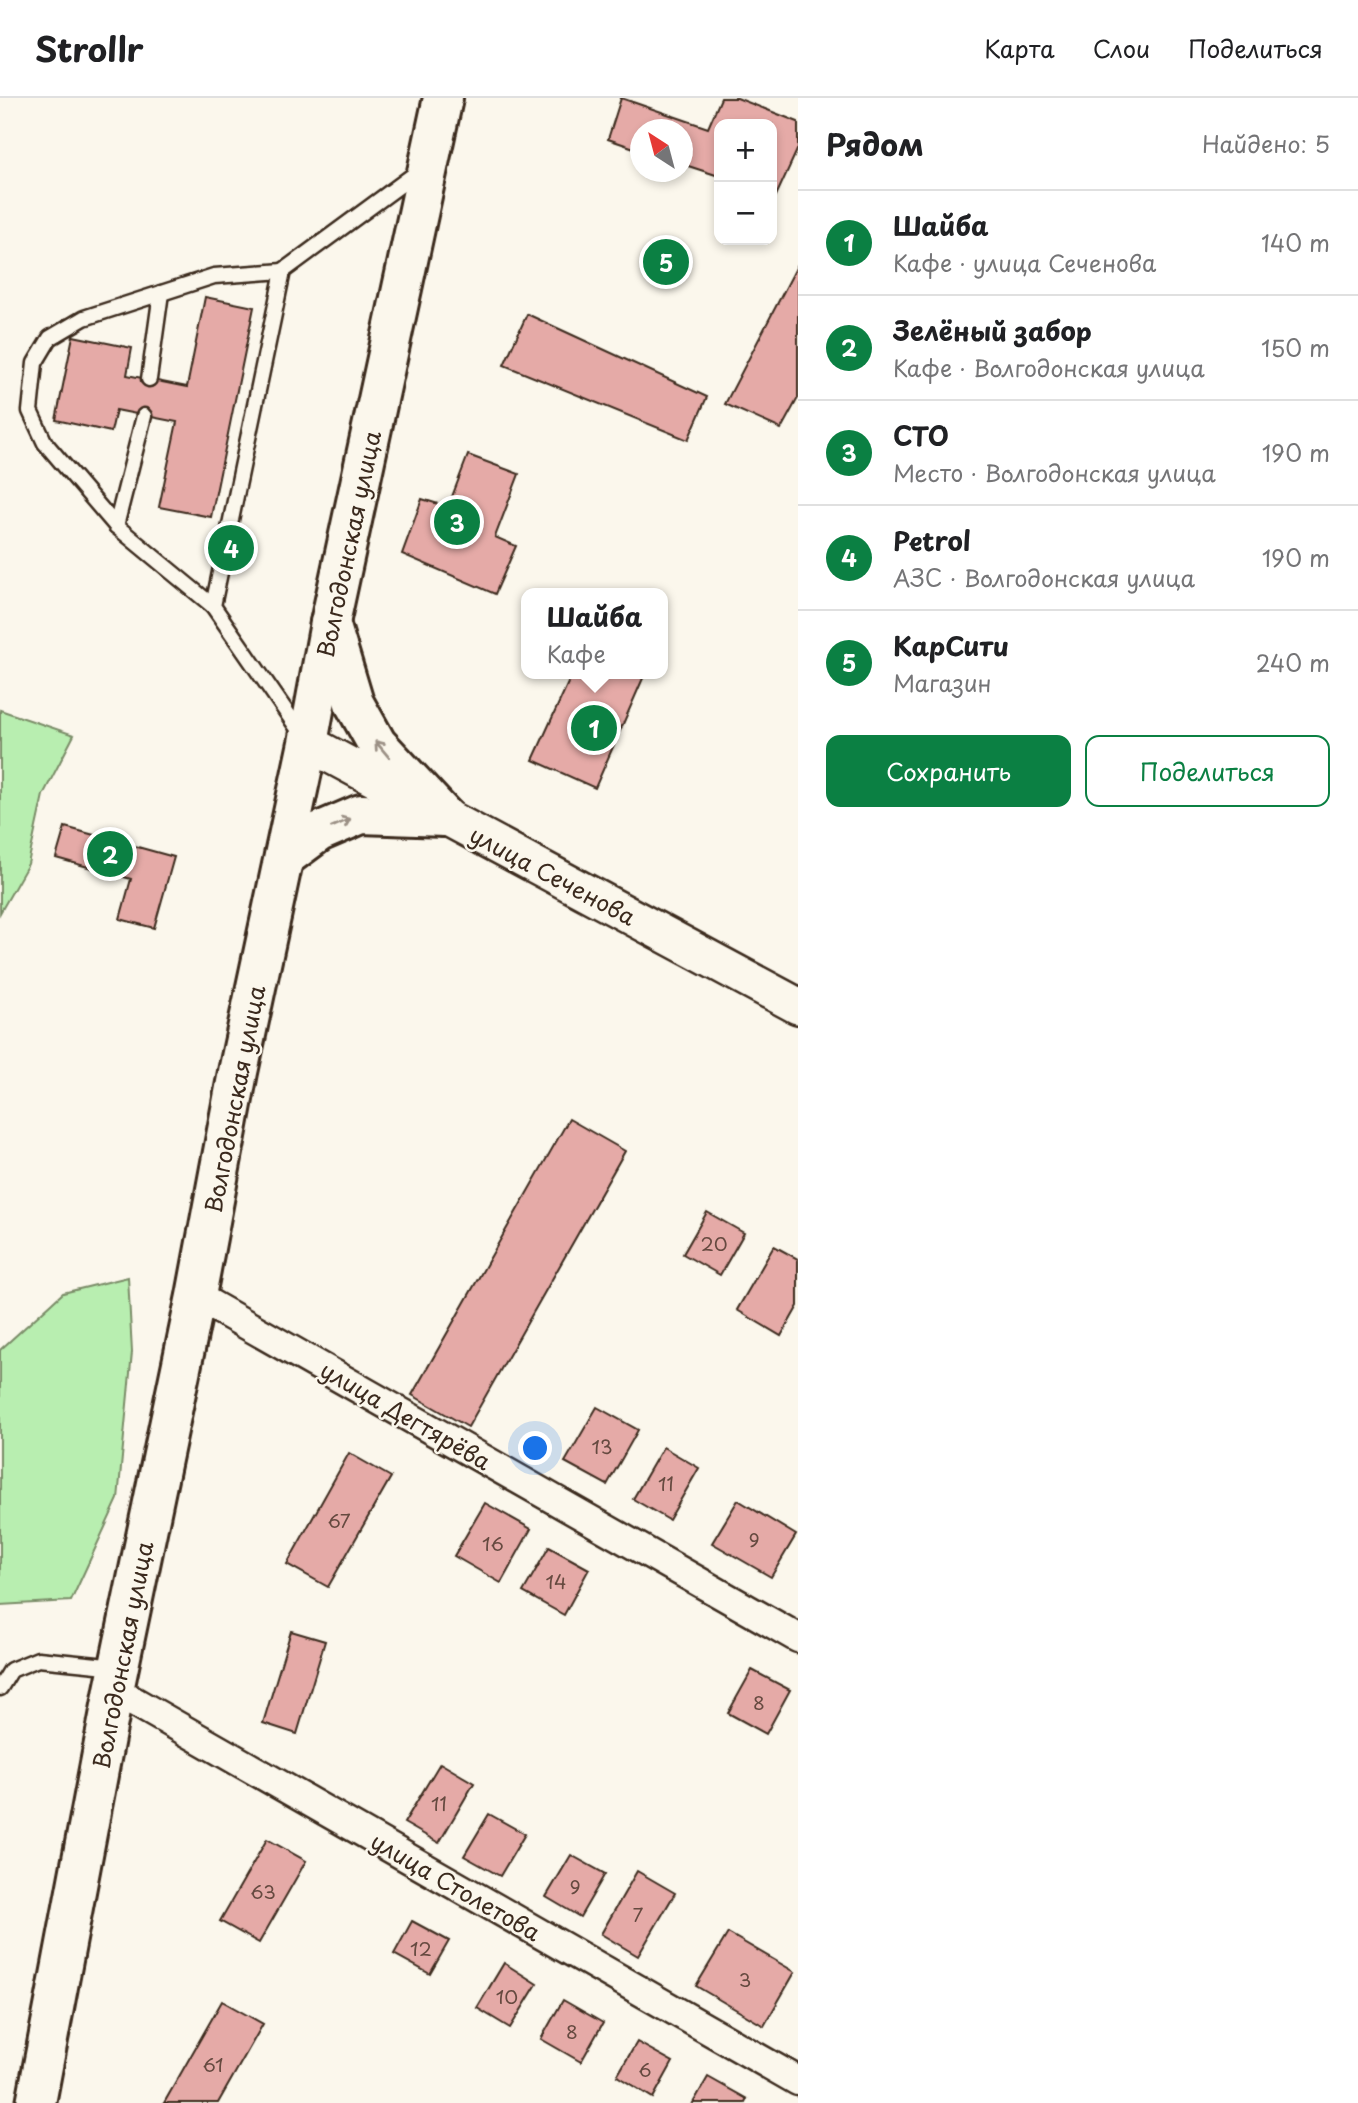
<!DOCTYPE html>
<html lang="ru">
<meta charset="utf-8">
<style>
body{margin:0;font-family:"Playpen Sans",sans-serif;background:#f6f6f6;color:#202124}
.controls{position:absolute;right:21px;top:21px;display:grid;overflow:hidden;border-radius:14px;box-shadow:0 4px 10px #0003}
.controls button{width:63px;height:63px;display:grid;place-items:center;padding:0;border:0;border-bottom:2px solid #e0e0e0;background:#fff;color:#202124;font:35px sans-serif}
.compass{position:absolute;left:630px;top:21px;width:63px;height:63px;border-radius:50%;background:#fff;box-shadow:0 4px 10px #0003;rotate:324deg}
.you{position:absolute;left:536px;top:1351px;width:24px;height:24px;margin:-18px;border:5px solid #fff;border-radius:50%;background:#1a73e8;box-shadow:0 0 0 10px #1a73e833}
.badge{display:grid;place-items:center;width:46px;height:46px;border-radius:50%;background:#0b8043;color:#fff;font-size:23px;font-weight:700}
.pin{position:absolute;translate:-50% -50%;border:4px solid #fff;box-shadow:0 2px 7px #0006}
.popup{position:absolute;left:521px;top:490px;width:147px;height:91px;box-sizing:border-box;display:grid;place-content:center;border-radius:14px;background:#fff;filter:drop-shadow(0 2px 5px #0005);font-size:23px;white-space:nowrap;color:#757577}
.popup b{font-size:26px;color:#202124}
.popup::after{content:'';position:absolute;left:50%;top:100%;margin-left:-14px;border:14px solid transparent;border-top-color:#fff}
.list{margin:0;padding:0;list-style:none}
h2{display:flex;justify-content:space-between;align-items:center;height:91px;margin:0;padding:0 28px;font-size:30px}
h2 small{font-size:23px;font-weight:400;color:#757577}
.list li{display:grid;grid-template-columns:46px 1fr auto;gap:21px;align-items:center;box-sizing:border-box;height:105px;padding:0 28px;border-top:2px solid #e0e0e0}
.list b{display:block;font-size:26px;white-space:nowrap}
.list p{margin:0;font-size:23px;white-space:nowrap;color:#757577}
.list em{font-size:23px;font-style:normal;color:#757577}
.actions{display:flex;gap:14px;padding:21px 28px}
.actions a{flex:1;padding:16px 0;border:2px solid #0b8043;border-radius:14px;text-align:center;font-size:24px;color:#0b8043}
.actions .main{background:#0b8043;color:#fff}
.map{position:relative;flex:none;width:798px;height:2005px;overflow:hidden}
header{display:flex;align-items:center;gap:42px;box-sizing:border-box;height:98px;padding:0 35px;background:#fff;border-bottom:2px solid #e0e0e0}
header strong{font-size:33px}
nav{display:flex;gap:38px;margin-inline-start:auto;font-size:24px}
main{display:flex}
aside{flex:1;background:#fff}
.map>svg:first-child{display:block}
.green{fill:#b8eeb0;stroke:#7a8c67;stroke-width:2}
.building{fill:#e5aaa7;stroke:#3b2a1e;stroke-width:2}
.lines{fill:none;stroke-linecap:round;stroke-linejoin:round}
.service-casing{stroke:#3b2a1e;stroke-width:19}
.minor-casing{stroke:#3b2a1e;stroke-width:33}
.tertiary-casing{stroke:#3b2a1e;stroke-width:40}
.secondary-casing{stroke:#3b2a1e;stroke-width:44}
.primary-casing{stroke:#3b2a1e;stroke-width:44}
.service{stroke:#fbf7ec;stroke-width:14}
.minor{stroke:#fbf7ec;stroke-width:28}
.tertiary{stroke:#fbf7ec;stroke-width:35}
.secondary{stroke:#fbf7ec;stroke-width:38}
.primary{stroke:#fbf7ec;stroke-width:38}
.oneway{stroke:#9b9085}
.labels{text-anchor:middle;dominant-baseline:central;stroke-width:5;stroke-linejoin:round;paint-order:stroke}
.number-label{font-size:19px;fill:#664a40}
.street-label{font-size:23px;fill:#3b2a1e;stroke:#fbf7ec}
</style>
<header>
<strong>Strollr</strong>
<nav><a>Карта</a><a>Слои</a><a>Поделиться</a></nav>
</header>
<main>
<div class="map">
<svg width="798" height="2005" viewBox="0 0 798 2005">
<rect width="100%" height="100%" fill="#fbf7ec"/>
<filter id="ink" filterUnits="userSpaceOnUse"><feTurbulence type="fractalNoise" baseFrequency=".0143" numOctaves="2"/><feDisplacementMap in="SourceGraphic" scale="14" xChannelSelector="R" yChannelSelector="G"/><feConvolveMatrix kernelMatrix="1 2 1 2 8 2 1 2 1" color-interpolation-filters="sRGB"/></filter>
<g filter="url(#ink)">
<g class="green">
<path d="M0 612 74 637 43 697 28 766 0 815Z"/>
<path d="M128 1179 132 1254 118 1401 71 1503 0 1507V1252L63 1195Z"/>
</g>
<g class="building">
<path d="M621 0 708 30 721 0H737L798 24V50L776 98 772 96V26H719V78L682 66V32H640V52L608 41Z"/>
<path d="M798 166V300L781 331 725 306Z"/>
<path d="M205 199 254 209 211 419 159 409 177 324 116 312 111 334 56 322 73 238 132 250 127 277 187 289Z"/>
<path d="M527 216 707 299 688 342 504 267Z"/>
<path d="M468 357 519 376 495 439 516 448 495 496 402 456 422 401 448 409Z"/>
<path d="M572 576 644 578 595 690 533 662Z"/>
<path d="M65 729 174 759 154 830 120 821 131 781 56 760Z"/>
<path d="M569 1021 625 1053 468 1329 412 1297Z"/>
<path d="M707 1114 744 1135 720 1177 683 1156Z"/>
<path d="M774 1148 798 1161V1208L781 1238 737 1212Z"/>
<path d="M597 1309 638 1332 607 1387 565 1364Z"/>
<path d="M663 1349 699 1370 669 1422 633 1401Z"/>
<path d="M349 1355 391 1379 328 1489 287 1466Z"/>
<path d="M738 1402 796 1437 771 1479 712 1445Z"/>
<path d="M485 1405 531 1431 501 1485 454 1458Z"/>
<path d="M549 1449 589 1471 564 1517 523 1494Z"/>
<path d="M291 1533 325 1543 297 1636 263 1625Z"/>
<path d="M752 1572 790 1592 766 1636 728 1615Z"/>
<path d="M440 1665 474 1685 439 1745 404 1725Z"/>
<path d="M489 1716 525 1736 500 1778 464 1758Z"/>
<path d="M267 1741 306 1763 259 1845 220 1823Z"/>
<path d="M571 1757 605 1776 580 1819 546 1799Z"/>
<path d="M637 1773 675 1795 638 1858 601 1836Z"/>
<path d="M412 1823 449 1843 430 1876 394 1856Z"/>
<path d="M728 1835 795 1874 764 1928 696 1888Z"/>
<path d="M504 1865 537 1886 510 1930 477 1910Z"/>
<path d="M563 1902 603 1925 581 1964 541 1941Z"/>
<path d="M222 1903 263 1926 218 2005H164Z"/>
<path d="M637 1944 673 1964 653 2000 617 1978Z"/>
<path d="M708 1979 747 2001 745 2005H693Z"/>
</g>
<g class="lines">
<defs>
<g id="service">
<path d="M149 281 161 195"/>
<path d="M116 428 144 318"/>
<path d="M213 508 116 428 45 345 30 313 35 265 50 240 84 220 214 178 283 173"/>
<path d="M303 638 213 508 283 173 419 73"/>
<path d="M0 1590 11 1572 38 1561 117 1569"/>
</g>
<g id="minor">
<path d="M196 1198 798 1540"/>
<path d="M114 1592 798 1983"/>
</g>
<path id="tertiary" d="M308 645 798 908"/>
<g id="secondary">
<path d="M330 525 354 605 377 646 445 719"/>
<path d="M284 760 319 734 361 716 445 719"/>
</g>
<path id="primary" d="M36 2005 114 1592 196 1198 238 974 308 645 330 525 443 0"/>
</defs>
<use href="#service" class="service-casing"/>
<use href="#minor" class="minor-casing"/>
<use href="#tertiary" class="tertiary-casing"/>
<use href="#secondary" class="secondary-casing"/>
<use href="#primary" class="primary-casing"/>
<use href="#service" class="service"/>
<use href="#minor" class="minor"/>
<use href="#tertiary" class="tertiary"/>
<use href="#secondary" class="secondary"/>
<use href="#primary" class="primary"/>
</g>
<defs><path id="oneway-shaft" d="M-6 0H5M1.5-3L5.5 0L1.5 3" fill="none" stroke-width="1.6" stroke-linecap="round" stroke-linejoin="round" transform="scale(1.75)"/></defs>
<g class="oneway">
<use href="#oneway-shaft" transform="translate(382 651) rotate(-130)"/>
<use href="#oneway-shaft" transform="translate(341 725) rotate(-23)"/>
</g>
</g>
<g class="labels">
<g class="number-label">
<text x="714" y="1145">20</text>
<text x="602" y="1348">13</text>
<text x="666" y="1385">11</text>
<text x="339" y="1422">67</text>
<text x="754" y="1441">9</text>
<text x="493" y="1445">16</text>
<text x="556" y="1483">14</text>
<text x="759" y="1604">8</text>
<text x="439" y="1705">11</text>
<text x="575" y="1788">9</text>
<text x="263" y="1793">63</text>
<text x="638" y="1816">7</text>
<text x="421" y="1850">12</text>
<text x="745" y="1881">3</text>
<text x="507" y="1898">10</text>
<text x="572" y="1933">8</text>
<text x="213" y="1966">61</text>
<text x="645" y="1971">6</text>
</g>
<g class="street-label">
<text transform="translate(348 446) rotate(-78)">Волгодонская улица</text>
<text transform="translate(553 777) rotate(28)">улица Сеченова</text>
<text transform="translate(234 1001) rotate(-79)">Волгодонская улица</text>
<text transform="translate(406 1317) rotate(30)">улица Дегтярёва</text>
<text transform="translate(122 1557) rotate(-79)">Волгодонская улица</text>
<text transform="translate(456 1788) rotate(30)">улица Столетова</text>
</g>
</g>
</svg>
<div class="controls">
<button>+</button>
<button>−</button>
</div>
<svg class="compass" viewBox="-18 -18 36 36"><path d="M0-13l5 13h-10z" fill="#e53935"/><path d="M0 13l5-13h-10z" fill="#757577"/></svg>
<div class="you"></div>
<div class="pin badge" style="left:594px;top:630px">1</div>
<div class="popup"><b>Шайба</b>Кафе</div>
<div class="pin badge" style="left:110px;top:756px">2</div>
<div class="pin badge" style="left:457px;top:424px">3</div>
<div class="pin badge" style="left:231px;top:450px">4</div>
<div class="pin badge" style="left:666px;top:164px">5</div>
</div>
<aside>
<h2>Рядом<small>Найдено: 5</small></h2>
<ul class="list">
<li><span class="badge">1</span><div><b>Шайба</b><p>Кафе · улица Сеченова</p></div><em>140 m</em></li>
<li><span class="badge">2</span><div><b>Зелёный забор</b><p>Кафе · Волгодонская улица</p></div><em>150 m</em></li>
<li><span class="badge">3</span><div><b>СТО</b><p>Место · Волгодонская улица</p></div><em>190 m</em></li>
<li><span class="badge">4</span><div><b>Petrol</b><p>АЗС · Волгодонская улица</p></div><em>190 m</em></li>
<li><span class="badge">5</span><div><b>КарСити</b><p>Магазин</p></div><em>240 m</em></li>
</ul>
<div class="actions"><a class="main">Сохранить</a><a>Поделиться</a></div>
</aside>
</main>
